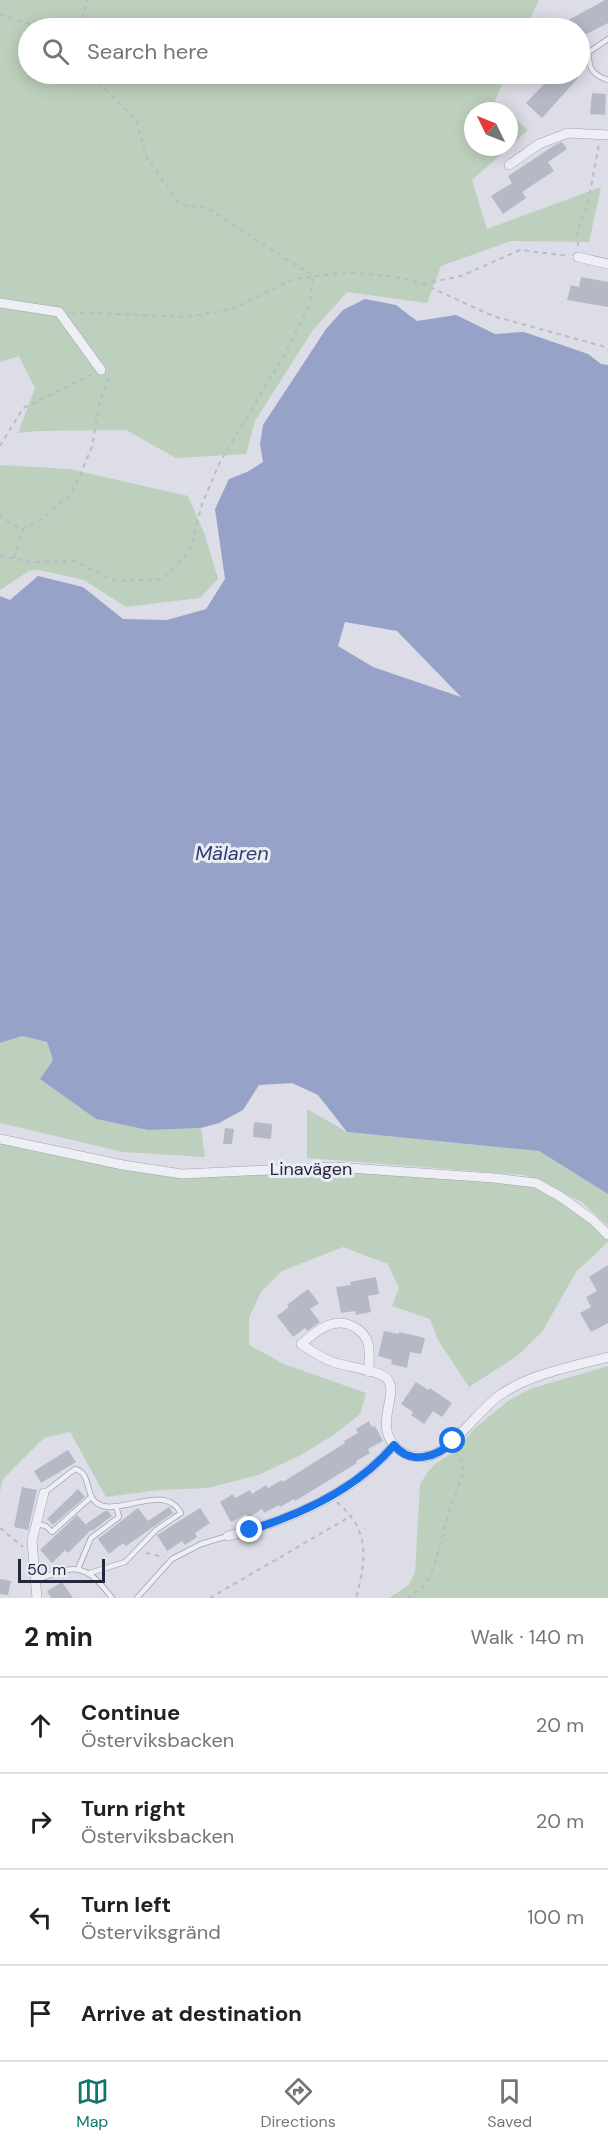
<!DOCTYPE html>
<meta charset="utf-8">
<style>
body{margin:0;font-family:"DM Sans",sans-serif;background:#f6f6f6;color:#202124}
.compass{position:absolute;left:464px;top:102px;width:54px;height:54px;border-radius:50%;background:#fff;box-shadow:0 3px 15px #0003;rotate:313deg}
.scale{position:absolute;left:18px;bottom:15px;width:87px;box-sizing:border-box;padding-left:6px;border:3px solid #25283c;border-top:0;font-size:16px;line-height:21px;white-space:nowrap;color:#25283c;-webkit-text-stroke:4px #ebedf4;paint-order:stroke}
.stop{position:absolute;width:18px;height:18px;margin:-14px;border:4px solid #1a73e8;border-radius:50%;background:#fff}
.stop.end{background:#1a73e8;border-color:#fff;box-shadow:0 2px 6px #0008}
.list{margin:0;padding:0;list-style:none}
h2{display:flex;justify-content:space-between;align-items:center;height:78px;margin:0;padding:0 24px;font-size:26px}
h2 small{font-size:20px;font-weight:400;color:#757577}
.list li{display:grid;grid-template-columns:39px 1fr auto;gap:18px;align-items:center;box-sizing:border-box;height:96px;padding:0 24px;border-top:2px solid #e0e0e0}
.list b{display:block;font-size:22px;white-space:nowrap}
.list p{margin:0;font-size:20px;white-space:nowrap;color:#757577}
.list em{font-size:20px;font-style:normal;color:#757577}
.icon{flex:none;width:33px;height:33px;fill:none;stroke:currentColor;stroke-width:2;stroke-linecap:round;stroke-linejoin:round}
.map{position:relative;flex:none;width:608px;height:1598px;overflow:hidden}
.search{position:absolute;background:#fff;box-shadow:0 3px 15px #0003;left:18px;right:18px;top:18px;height:66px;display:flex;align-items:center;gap:15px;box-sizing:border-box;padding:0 21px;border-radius:33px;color:#757577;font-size:22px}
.sheet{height:462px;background:#fff}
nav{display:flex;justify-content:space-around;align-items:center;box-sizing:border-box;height:84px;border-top:2px solid #e0e0e0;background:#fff;font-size:16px;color:#757577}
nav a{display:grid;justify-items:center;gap:3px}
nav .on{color:#0f766e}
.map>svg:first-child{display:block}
.green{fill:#bdd0bd}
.water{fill:#96a2c7;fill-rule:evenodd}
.building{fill:#b6b8c6}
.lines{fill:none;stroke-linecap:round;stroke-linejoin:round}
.lane-casing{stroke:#a1a3b0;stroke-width:6}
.street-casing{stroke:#a1a3b0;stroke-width:10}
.path{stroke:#babbc5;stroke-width:2;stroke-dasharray:4.5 4.5;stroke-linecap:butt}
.lane{stroke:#eeeff5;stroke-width:4.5}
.street{stroke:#eeeff5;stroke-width:9}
.route{stroke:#1a73e8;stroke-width:8}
.labels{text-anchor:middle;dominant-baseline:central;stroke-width:6;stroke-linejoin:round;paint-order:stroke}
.street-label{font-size:18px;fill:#25283c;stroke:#ebedf4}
.water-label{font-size:20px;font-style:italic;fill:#2f3d70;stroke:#ebedf4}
</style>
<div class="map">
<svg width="608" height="1598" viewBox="0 0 608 1598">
<rect width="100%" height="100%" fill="#dcdde6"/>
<g class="green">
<path d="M0 0H539L526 28H28V74H507L495 101 507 111H473V147H509V113L528 130 472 180 487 229 601 187 589 242 511 241 441 266 427 303 347 292 313 330 255 421 246 454 176 458 126 430 37 431 18 433 35 388 19 356 0 362Z"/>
<path d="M0 465 69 469 188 496 205 535 218 579 200 598 126 607 84 580 39 570 29 571 0 590Z"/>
<path d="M22 1036 47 1042 53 1060 40 1079 96 1119 148 1130 201 1128 205 1157 123 1152 0 1123V1043Z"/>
<path d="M307 1109 347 1132 539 1151 608 1194V1226L582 1202 524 1175 307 1158Z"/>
<path d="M0 1139 182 1174 334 1167 536 1183 608 1235V1242L576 1272 542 1332 517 1356 469 1387 438 1340 430 1319 392 1306 399 1288 388 1264 343 1247 282 1271 261 1292 249 1318V1345L284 1364 366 1393 360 1414 335 1434 301 1455 258 1475 208 1488 159 1490 106 1497 70 1432 44 1438 3 1479 0 1492Z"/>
<path d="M608 1366V1598H389L409 1585 415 1572 420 1485 426 1474 435 1464 455 1451 475 1428 508 1401 530 1389Z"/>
</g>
<path class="water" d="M365 299 396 305 417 321 456 315 495 334 524 332 588 354 601 364 608 365V1194L539 1151 347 1132 318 1095 292 1083 259 1085 243 1110 219 1123 201 1128 148 1130 96 1119 40 1079 53 1060 47 1042 22 1036 0 1043V596L10 600 38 576 83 587 123 619 167 620 206 609 225 579 215 509 229 479 247 472 263 462 260 444 263 425 326 329 343 310ZM345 622 397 631 461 697 373 667 338 646Z"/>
<g class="building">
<path d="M605 0H608V23L579 38V28H554Z"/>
<path d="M554 74H573L578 78 542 118 526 103Z"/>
<path d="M592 93 606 94 605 115 590 114Z"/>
<path d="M562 142 567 149 548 162 554 171 522 192 526 198 503 214 491 196 512 183 508 176 555 145Z"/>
<path d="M581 277 608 282V307L567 300 571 285 579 287Z"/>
<path d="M254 1122 272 1124 271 1139 253 1137Z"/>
<path d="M225 1128 234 1129 232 1144H223Z"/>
<path d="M608 1265V1323L591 1332 580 1313 591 1307 586 1297 597 1291 589 1277Z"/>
<path d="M376 1277 379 1294 368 1296 371 1312 356 1315 355 1311 341 1313 336 1287 351 1285 350 1282Z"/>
<path d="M308 1289 319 1303 310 1309 320 1322 307 1331 305 1328 293 1337 277 1316 289 1307 287 1305Z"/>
<path d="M384 1331 399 1334V1332L425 1338 421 1354 410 1352 407 1368 391 1364 392 1360 378 1356Z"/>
<path d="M416 1382 428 1390 430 1388 452 1403 442 1417 433 1411 424 1424 411 1415 413 1412 401 1404Z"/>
<path d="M369 1421 372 1427 375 1426 383 1441 368 1449 370 1453 356 1461 357 1463 295 1501 294 1499 280 1507 279 1505 264 1513 262 1509 248 1518 246 1514 231 1522 220 1502 233 1494 235 1498 250 1490 252 1494 266 1485 268 1488 282 1480 283 1482 345 1443 344 1441 358 1433 356 1429Z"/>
<path d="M68 1450 76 1462 41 1483 34 1471Z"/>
<path d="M22 1487 37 1490 28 1530 14 1527Z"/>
<path d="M78 1489 85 1497 53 1525 47 1519Z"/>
<path d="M169 1507 173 1513 126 1546 123 1543 109 1554 98 1539 138 1508 148 1521Z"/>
<path d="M200 1508 210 1523 195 1533 197 1537 185 1545 182 1541 167 1551 157 1535Z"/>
<path d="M105 1511H108L112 1516 92 1531 91 1530 68 1553 65 1550 52 1563 40 1550 77 1515 90 1529 86 1524Z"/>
<path d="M0 1579 11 1581 8 1595 0 1594Z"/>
<path d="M62 1582 73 1598H51L47 1591Z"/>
</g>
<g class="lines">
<defs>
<g id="lane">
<path d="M608 39 589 52C588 69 593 75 608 80"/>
<path d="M44 1493 75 1469C94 1474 82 1500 103 1506 126 1512 165 1484 181 1513L156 1530 125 1562 90 1573"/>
<path d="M36 1524 46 1526 52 1532 91 1497"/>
<path d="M78 1569 91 1538 119 1517 116 1506"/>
<path d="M34 1581C75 1565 84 1561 112 1598"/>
<path d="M137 1598 172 1559 201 1544 228 1536"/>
</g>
<g id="street">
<path d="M509 165 539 144 568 133 608 135"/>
<path d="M578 257 608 264"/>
<path d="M0 303 59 312 101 370"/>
<path d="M0 1139 123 1165 182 1174 334 1167 494 1178 536 1183 561 1197 593 1220 608 1235"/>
<path d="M369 1372C369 1363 370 1352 368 1343 366 1336 362 1332 356 1328 334 1315 318 1330 301 1344 311 1351 321 1358 333 1362 345 1367 382 1370 388 1380 399 1396 372 1427 398 1449 407 1457 421 1459 432 1455 452 1449 480 1409 500 1395 532 1373 572 1367 608 1357"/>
<path d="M228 1536C288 1521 353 1494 394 1445"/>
<path d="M37 1598 32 1541 44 1493"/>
</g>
</defs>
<use href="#lane" class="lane-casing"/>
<use href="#street" class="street-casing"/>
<g class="path">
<path d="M0 14 40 28"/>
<path d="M80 28 87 0"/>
<path d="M578 246 577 232 588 203 599 144"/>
<path d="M423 284 461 276 520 250 569 256"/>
<path d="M71 312 186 317 232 309 294 279 348 272 396 277 423 284 493 316 602 346 608 350"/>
<path d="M0 446 23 408 91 375"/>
<path d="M0 515 4 521 23 529 43 518 72 493 92 447 100 400 109 377"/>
<path d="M0 556 31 562 74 561 116 581 163 579 190 550 202 504 220 462 286 352 310 303 313 276 207 208 180 205 146 156 136 119 94 79 92 74"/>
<path d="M14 558 23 530"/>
<path d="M337 1502C371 1531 366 1560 356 1598"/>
<path d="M0 1528 23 1547"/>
<path d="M146 1553 164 1557"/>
<path d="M210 1598 351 1516"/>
<path d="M407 1598 420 1590 430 1577 435 1563 449 1511 464 1472 462 1461 455 1451"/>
</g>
<use href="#lane" class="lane"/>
<use href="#street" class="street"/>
</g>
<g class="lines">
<path class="route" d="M250 1530C302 1514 358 1488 394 1445 410 1465 437 1458 453 1441"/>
</g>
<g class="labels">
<g class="street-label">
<text x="311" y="1169">Linavägen</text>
</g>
<g class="water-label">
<text x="232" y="853">Mälaren</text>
</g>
</g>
</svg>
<svg class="compass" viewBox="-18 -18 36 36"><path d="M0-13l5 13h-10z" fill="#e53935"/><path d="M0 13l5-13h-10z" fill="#757577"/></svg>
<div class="scale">50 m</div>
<div class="stop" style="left:453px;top:1441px"></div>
<div class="stop end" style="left:250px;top:1530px"></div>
<div class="search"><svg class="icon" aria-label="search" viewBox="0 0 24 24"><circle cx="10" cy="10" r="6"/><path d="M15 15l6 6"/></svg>Search here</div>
</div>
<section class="sheet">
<h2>2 min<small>Walk · 140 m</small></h2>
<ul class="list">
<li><svg class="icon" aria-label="ahead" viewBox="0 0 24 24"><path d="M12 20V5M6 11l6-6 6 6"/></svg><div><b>Continue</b><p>Österviksbacken</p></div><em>20 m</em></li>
<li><svg class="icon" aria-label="right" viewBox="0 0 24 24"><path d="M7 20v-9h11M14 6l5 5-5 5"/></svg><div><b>Turn right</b><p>Österviksbacken</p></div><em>20 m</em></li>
<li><svg class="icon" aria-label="left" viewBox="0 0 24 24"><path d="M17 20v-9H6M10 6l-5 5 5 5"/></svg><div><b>Turn left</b><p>Österviksgränd</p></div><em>100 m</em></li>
<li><svg class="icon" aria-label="arrive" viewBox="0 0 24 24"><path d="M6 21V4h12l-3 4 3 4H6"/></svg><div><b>Arrive at destination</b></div></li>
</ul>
</section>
<nav>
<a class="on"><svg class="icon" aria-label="map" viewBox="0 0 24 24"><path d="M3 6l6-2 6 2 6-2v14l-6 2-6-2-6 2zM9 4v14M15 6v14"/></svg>Map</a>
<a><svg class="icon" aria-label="directions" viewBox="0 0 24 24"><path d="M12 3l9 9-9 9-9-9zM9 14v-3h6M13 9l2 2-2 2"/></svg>Directions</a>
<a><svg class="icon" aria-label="saved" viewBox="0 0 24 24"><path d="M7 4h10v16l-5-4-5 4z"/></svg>Saved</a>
</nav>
